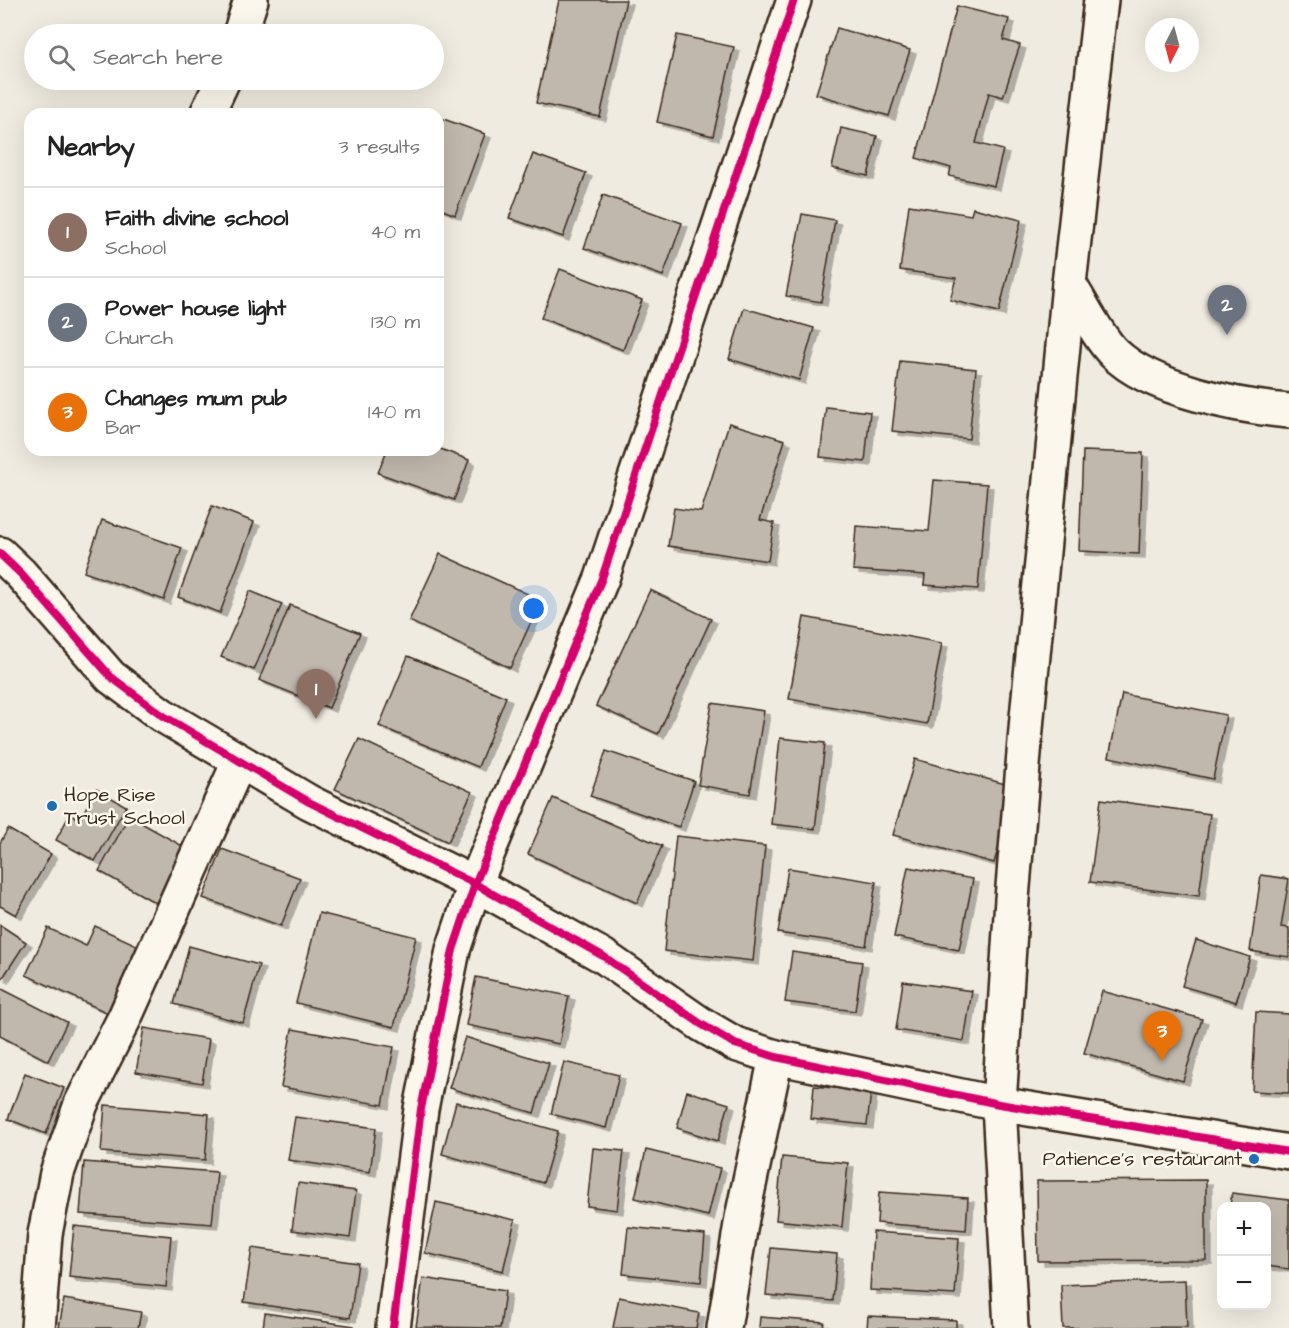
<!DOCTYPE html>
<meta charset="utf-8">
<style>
body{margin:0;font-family:"Architects Daughter",sans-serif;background:#f6f6f6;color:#222}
.controls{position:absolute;right:18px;bottom:18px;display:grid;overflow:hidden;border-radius:12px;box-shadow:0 6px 24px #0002}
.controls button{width:54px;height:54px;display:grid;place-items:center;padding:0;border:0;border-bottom:2px solid #e0e0e0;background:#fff;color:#222;font:30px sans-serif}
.compass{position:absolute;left:1145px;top:18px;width:54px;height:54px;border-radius:50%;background:#fff;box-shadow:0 6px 24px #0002;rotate:186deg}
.you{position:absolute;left:534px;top:609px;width:21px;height:21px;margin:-15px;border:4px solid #fff;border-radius:50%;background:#1a73e8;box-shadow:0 0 0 9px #1a73e833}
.badge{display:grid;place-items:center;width:39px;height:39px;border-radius:50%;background:#1f6fb2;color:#fff;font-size:20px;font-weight:700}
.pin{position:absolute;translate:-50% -50px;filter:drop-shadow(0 2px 3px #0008)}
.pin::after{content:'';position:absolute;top:32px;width:21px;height:18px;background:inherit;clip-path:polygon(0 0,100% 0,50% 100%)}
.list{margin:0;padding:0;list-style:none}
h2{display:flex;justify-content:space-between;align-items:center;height:78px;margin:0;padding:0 24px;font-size:26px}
h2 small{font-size:20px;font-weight:400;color:#767676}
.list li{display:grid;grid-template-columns:39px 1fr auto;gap:18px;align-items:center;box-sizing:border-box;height:90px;padding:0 24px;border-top:2px solid #e0e0e0}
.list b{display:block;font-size:22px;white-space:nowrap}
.list p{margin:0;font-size:20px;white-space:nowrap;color:#767676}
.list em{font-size:20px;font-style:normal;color:#767676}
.icon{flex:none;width:33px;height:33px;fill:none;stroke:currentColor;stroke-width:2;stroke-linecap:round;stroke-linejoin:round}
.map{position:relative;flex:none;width:1289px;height:1328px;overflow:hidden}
.search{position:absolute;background:#fff;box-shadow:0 6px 24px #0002;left:24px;top:24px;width:420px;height:66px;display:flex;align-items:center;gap:15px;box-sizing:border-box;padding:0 21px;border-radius:33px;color:#767676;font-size:22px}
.panel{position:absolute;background:#fff;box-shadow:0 6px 24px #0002;left:24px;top:108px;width:420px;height:348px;border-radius:18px}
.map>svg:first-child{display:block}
.building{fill:#c0b8ad;stroke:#3b2a1e;stroke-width:1.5;filter:url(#shadow)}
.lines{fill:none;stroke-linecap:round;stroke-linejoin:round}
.street-casing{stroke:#3b2a1e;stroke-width:38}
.street{stroke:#fbf7ec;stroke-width:33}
.cycleway-casing{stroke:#fbf7ec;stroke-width:11}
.cycleway{stroke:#d6006c;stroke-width:8}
.poi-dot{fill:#1f6fb2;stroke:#fbf7ec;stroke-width:2}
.labels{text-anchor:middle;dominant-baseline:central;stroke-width:5;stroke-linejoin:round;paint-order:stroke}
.poi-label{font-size:20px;fill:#3b2a1e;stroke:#fbf7ec;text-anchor:start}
</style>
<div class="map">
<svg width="1289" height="1328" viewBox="0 0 1289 1328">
<defs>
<filter id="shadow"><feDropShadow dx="6" dy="4" stdDeviation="0" flood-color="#0004"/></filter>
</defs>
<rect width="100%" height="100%" fill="#f0ebe0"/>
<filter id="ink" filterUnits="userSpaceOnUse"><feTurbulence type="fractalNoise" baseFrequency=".0167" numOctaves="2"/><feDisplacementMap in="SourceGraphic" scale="12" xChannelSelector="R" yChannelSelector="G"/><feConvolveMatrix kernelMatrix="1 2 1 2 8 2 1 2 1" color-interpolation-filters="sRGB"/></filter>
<g filter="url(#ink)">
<g class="building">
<path d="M559 0H626L600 117 536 103Z"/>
<path d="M957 6 1009 19 1003 40 1020 45 1003 97 989 93 976 143 1003 150 994 186 949 176 951 168 916 158Z"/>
<path d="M837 28 910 50 889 116 816 94Z"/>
<path d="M677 35 734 47 713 136 657 122Z"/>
<path d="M438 117 485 134 455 215 438 208Z"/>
<path d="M841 128 877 136 868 176 832 168Z"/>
<path d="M533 154 586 173 563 237 509 218Z"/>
<path d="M603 195 682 223 663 276 584 248Z"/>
<path d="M909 205 971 215 973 208 1021 220 999 312 950 300 956 278 900 270Z"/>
<path d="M802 214 835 220 821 302 786 296Z"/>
<path d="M560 269 642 300 623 350 541 318Z"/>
<path d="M744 308 814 328 799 380 729 359Z"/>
<path d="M900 361 976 369 969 439 892 431Z"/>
<path d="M826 407 870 412 865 462 820 457Z"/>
<path d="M729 423 785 440 760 520 774 523 768 561 668 546 674 508 701 512Z"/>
<path d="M438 448 469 460 454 500 378 473 387 450Z"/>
<path d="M1083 451 1143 453 1139 554 1079 551Z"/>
<path d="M934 480 987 484 978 589 924 585 925 575 853 570 856 526 929 531Z"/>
<path d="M212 506 254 522 220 613 178 597Z"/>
<path d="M102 520 182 548 164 600 84 572Z"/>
<path d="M440 554 541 600 510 668 409 621Z"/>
<path d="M650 590 711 619 658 734 596 706Z"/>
<path d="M250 591 282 604 254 670 221 657Z"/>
<path d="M290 605 360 633 329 708 259 680Z"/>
<path d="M804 617 942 643 927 724 789 699Z"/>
<path d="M408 656 506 697 478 767 379 726Z"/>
<path d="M1122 694 1226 715 1213 779 1109 757Z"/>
<path d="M712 703 764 711 750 794 698 785Z"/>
<path d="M780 738 825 743 815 829 771 824Z"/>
<path d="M359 739 472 792 448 842 335 789Z"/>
<path d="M606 751 694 781 679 827 590 796Z"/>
<path d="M915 759 1016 787 994 863 893 835Z"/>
<path d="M96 789 126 806 95 861 56 840 70 814 80 819Z"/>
<path d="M553 798 662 846 637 903 528 854Z"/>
<path d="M1101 799 1210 814 1199 896 1090 882Z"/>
<path d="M129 816 186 848 156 903 99 871Z"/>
<path d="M8 829 51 854 16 915 0 906V843Z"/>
<path d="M676 836 765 846 753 961 664 951Z"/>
<path d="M222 849 300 878 281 926 203 898Z"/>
<path d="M908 867 973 879 959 950 894 937Z"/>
<path d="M788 868 876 882 866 946 778 933Z"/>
<path d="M1261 875 1289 879 1281 927 1289 928V957L1250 951Z"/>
<path d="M319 913 416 937 394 1027 296 1003Z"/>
<path d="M0 925 26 942 2 979 0 977Z"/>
<path d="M95 926 139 946 108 1013 26 975 48 928 86 946Z"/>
<path d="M1196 940 1250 957 1236 1002 1182 986Z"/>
<path d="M189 946 259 965 243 1023 174 1004Z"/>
<path d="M792 952 862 962 855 1011 785 1002Z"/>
<path d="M476 977 569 996 559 1044 466 1025Z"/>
<path d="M903 981 972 991 964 1041 896 1030Z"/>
<path d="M0 988 67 1022 48 1061 0 1036Z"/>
<path d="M1102 991 1202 1019 1183 1081 1084 1053Z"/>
<path d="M1256 1012 1289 1014V1093L1252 1091Z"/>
<path d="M144 1028 209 1039 202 1083 136 1072Z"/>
<path d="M292 1029 394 1047 383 1105 281 1087Z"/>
<path d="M465 1037 549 1063 534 1113 449 1088Z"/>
<path d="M564 1062 619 1075 606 1128 551 1114Z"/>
<path d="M25 1073 64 1088 46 1134 8 1119Z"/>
<path d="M814 1086 871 1092 867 1125 811 1119Z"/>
<path d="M687 1091 729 1104 718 1141 677 1128Z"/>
<path d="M456 1102 558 1131 543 1183 442 1154Z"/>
<path d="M105 1105 209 1114 205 1160 101 1152Z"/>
<path d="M295 1117 376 1128 370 1172 288 1160Z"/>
<path d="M593 1148 624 1151 617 1210 587 1206Z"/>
<path d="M646 1150 720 1168 708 1216 635 1198Z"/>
<path d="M782 1157 848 1163 842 1227 776 1220Z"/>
<path d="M84 1162 217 1172 212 1224 80 1214Z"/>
<path d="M1206 1180V1260L1038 1261 1037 1181Z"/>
<path d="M298 1183 356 1191 350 1238 292 1230Z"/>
<path d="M879 1192 968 1198 966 1230 877 1223Z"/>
<path d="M1232 1193 1289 1200V1269L1266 1266V1206H1230Z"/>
<path d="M436 1202 515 1220 503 1271 425 1253Z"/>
<path d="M74 1226 171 1236 166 1287 69 1277Z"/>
<path d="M628 1227 705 1235 701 1282 623 1274Z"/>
<path d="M873 1232 959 1238 955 1295 870 1290Z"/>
<path d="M252 1248 358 1263 350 1318 244 1302Z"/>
<path d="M771 1248 837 1254 833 1301 766 1295Z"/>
<path d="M423 1278 505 1291 500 1328 416 1327Z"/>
<path d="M1185 1280 1187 1327 1063 1328 1061 1285Z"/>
<path d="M619 1297 699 1313 696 1328H613Z"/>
<path d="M64 1299 141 1312 138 1328H59Z"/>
<path d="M265 1313 354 1326V1328H263Z"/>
<path d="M868 1316 956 1320V1328H867Z"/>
<path d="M760 1317 824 1322 823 1328H759Z"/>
</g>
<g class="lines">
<defs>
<g id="street">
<path d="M240 34 251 0"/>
<path d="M207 114 223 80"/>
<path d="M1069 284C1082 304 1097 336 1114 353 1150 389 1239 407 1289 411"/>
<path d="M0 554 21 574 111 677 162 715 309 802 475 884 603 956 701 1024 735 1044 776 1057 999 1104 1289 1152"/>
<path d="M38 1328 45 1234 57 1173 81 1104 125 1017 239 762"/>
<path d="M393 1328 421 1109 453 950 475 884 602 578 794 0"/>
<path d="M724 1328 742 1218 776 1057"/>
<path d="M1011 1328 999 1104 1012 899 1027 717 1069 284 1101 0"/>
</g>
</defs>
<use href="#street" class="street-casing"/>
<use href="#street" class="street"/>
<defs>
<g id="cycleway">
<path d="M0 554 21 574 111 677 162 715 309 802 475 884 603 956 701 1024 735 1044 776 1057 999 1104 1289 1152"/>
<path d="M393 1328 421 1109 453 950 475 884 602 578 794 0"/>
</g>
</defs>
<use href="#cycleway" class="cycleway-casing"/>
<use href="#cycleway" class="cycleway"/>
</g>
</g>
<g class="poi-dot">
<circle cx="52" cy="806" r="6"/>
<circle cx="1254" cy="1159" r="6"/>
</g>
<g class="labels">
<g class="poi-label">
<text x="64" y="795">Hope Rise<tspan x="64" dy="23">Trust School</tspan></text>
<text x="1242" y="1159" text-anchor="end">Patience's restaurant</text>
</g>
</g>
</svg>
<div class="controls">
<button>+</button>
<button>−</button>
</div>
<svg class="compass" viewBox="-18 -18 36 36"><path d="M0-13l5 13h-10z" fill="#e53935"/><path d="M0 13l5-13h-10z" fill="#767676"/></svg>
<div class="you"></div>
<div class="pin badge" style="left:316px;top:719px;background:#8d6e63">1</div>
<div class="pin badge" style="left:1227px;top:335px;background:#6b7280">2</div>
<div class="pin badge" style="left:1162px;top:1061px;background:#e8710a">3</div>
<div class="search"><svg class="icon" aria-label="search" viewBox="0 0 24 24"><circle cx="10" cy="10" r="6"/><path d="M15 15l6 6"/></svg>Search here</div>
<section class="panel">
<h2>Nearby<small>3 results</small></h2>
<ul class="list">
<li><span class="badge" style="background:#8d6e63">1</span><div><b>Faith divine school</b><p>School</p></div><em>40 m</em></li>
<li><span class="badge" style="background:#6b7280">2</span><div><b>Power house light</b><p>Church</p></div><em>130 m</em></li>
<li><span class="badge" style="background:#e8710a">3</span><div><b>Changes mum pub</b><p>Bar</p></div><em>140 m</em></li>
</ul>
</section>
</div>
